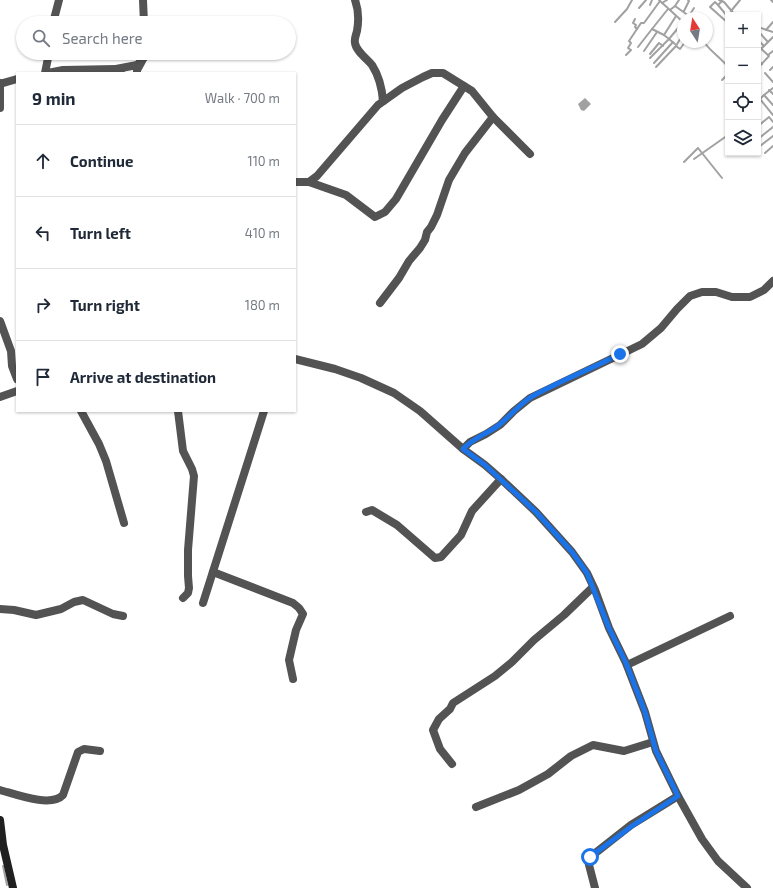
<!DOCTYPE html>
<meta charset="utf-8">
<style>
body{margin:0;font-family:"Exo 2",sans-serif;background:#f6f6f7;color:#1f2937}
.controls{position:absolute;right:12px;top:12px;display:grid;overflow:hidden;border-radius:0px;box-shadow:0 1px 3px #0004}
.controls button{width:36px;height:36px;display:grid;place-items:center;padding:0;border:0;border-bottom:1px solid #e0e1e3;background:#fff;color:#1f2937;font:20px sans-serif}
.compass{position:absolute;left:677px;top:12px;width:36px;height:36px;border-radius:50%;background:#fff;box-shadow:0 1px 3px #0004;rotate:348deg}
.stop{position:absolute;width:12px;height:12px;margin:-9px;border:3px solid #1a73e8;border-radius:50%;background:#fff}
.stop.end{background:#1a73e8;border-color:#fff;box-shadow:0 1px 4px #0008}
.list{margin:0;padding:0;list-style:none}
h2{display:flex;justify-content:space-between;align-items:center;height:52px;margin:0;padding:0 16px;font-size:17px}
h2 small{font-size:13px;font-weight:400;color:#747a83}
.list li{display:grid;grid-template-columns:26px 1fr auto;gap:12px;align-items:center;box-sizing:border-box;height:72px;padding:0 16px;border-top:1px solid #e0e1e3}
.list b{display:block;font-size:15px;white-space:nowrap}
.list em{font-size:13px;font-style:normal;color:#747a83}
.icon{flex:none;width:22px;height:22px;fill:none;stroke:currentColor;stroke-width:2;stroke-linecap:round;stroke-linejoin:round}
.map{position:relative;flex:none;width:773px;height:888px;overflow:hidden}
.search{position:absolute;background:#fff;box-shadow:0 1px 3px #0004;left:16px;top:16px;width:280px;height:44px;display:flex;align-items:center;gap:10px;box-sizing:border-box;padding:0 14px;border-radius:22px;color:#747a83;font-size:15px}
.panel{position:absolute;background:#fff;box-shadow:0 1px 3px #0004;left:16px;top:72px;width:280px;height:340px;border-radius:0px}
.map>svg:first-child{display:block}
.water{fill:#a1a1a1}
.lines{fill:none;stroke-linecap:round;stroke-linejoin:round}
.stream{stroke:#a1a1a1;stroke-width:2}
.street{stroke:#535353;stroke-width:8}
.secondary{stroke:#202020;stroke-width:8}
.route{stroke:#1a73e8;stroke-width:5}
</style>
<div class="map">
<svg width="773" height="888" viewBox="0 0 773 888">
<rect width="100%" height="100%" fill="#fff"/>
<path class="water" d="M585 98 591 104 584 111 581 110 578 104Z"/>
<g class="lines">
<g class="stream">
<path d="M659 0 683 22"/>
<path d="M719 0 724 2 735 15"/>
<path d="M771 0 773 2"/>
<path d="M722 1 718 5 728 17"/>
<path d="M662 3 667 0"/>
<path d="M650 5 652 0"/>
<path d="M718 5 715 2 710 7 728 23"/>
<path d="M675 6 689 16 694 8"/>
<path d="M639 8 646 0"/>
<path d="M670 10 675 6 679 0"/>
<path d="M684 11 689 1 688 0"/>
<path d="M731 11 740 0"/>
<path d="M635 19 633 23 636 25 635 27 637 29"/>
<path d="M615 22 627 9 632 0"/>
<path d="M758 27 773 32"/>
<path d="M766 30 773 22"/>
<path d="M758 31 768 42"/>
<path d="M664 35 652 29 668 9"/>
<path d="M758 40 764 46"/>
<path d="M704 42C711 52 721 58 728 67"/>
<path d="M675 44 669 39 683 22"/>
<path d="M676 46 680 49 685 42"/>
<path d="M758 46 769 56 758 68"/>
<path d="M638 47 652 29"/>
<path d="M644 51 657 32"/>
<path d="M758 52 773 37"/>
<path d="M650 54 659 43 663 46"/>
<path d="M626 55 631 50 628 48 631 43 629 41 641 23H644L660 1"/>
<path d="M768 55 773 51"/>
<path d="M727 57 728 56"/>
<path d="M650 58 669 39 664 35 676 16"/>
<path d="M758 60 762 64"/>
<path d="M654 63 673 42"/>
<path d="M656 67 676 46 683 34"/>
<path d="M770 70 773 67"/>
<path d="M765 73 773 82"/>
<path d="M722 80 728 74"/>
<path d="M773 88 764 95 773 105"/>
<path d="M769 90 773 94"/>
<path d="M764 95 760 99 773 115"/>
<path d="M758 126 769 117 773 122"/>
<path d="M758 139 773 127"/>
<path d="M760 146 773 136"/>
<path d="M765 153 773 146"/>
<path d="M694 159 728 135"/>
<path d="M684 162 698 148 722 178"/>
<path d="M3 866 7 885"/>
</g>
<g class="street">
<path d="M143 0 144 23"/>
<path d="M355 0C359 11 359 20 357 31 356 35 354 39 355 43 356 51 367 59 372 65 379 76 382 88 383 101"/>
<path d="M53 23 59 0"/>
<path d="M116 69 137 65 144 58V53"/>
<path d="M45 73 49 53"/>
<path d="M48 73 63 70 116 69 121 73"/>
<path d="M137 73V70L142 61"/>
<path d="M0 84 17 79"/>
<path d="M0 108V83"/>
<path d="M295 182H309L317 176 378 105 402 88 423 77 432 73H443L472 91 493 117 530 154"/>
<path d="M309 182 346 195 375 217 385 212 396 199 442 120 464 86"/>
<path d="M380 303 399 278 409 261 420 248 425 240 427 232 431 227 437 215 449 180 465 153 493 117"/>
<path d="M0 321 11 351 12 366 17 379"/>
<path d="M295 359 335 369 361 378 394 393 420 411 463 449 485 465 501 479 536 512 572 552 587 573 595 590 609 628 626 663 645 712 656 751 678 796 702 839 718 861 747 888"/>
<path d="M0 397 17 391"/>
<path d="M81 411 99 444 106 461 124 523"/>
<path d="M178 411 183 451 192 469 194 476 188 550V576L189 588 188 593 183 598"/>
<path d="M463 449 470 442 486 434 500 425 514 411 530 398 642 344 661 328 677 309 690 296 702 292H716L732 297H750L764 290 773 281"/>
<path d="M366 512 372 510 397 525 435 558 441 557 461 535 472 511 501 479"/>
<path d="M213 572 293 603 299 608 303 614 296 630 289 660 293 679"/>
<path d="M203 603 264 411"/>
<path d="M0 609 14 610 36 615 61 609 74 602 83 600 113 614 123 616"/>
<path d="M627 665 730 616"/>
<path d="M452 764 440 749 433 730 439 719 450 709 453 703 495 676 512 662 534 640 564 615 593 587"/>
<path d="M0 790C15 794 51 808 63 795L78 752 84 749 100 751"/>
<path d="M476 807 519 790 548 774 571 756 593 745 624 751 653 742"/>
<path d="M595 888 588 861 589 858 631 825 678 796"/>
</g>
<path class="secondary" d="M0 820 3 845 13 888"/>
</g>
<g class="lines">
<path class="route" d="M590 857 632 826 678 796 656 751 645 712 626 663 609 628 587 573 572 552 536 512 485 465 463 449C473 438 487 434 499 425 510 416 519 405 531 397 560 381 591 369 620 354"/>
</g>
</svg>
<div class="controls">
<button>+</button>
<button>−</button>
<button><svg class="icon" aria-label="locate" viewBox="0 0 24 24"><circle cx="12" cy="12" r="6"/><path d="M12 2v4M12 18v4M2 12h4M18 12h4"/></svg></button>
<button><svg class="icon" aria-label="layers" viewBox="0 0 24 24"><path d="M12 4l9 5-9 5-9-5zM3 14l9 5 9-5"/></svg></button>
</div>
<svg class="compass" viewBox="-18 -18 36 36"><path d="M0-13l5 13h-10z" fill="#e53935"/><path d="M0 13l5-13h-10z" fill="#747a83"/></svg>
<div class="stop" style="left:590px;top:857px"></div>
<div class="stop end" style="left:620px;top:354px"></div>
<div class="search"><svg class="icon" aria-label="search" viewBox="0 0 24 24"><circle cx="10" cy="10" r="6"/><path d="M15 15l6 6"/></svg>Search here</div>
<section class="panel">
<h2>9 min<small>Walk · 700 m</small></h2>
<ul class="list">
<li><svg class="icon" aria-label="ahead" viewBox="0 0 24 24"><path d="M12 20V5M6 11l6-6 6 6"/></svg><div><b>Continue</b></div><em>110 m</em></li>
<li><svg class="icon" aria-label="left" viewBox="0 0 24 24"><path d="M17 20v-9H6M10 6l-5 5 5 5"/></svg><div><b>Turn left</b></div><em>410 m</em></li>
<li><svg class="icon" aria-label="right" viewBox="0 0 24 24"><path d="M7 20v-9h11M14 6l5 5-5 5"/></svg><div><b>Turn right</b></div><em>180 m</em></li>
<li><svg class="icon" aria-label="arrive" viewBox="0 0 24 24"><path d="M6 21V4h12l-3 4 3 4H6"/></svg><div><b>Arrive at destination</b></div></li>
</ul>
</section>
</div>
